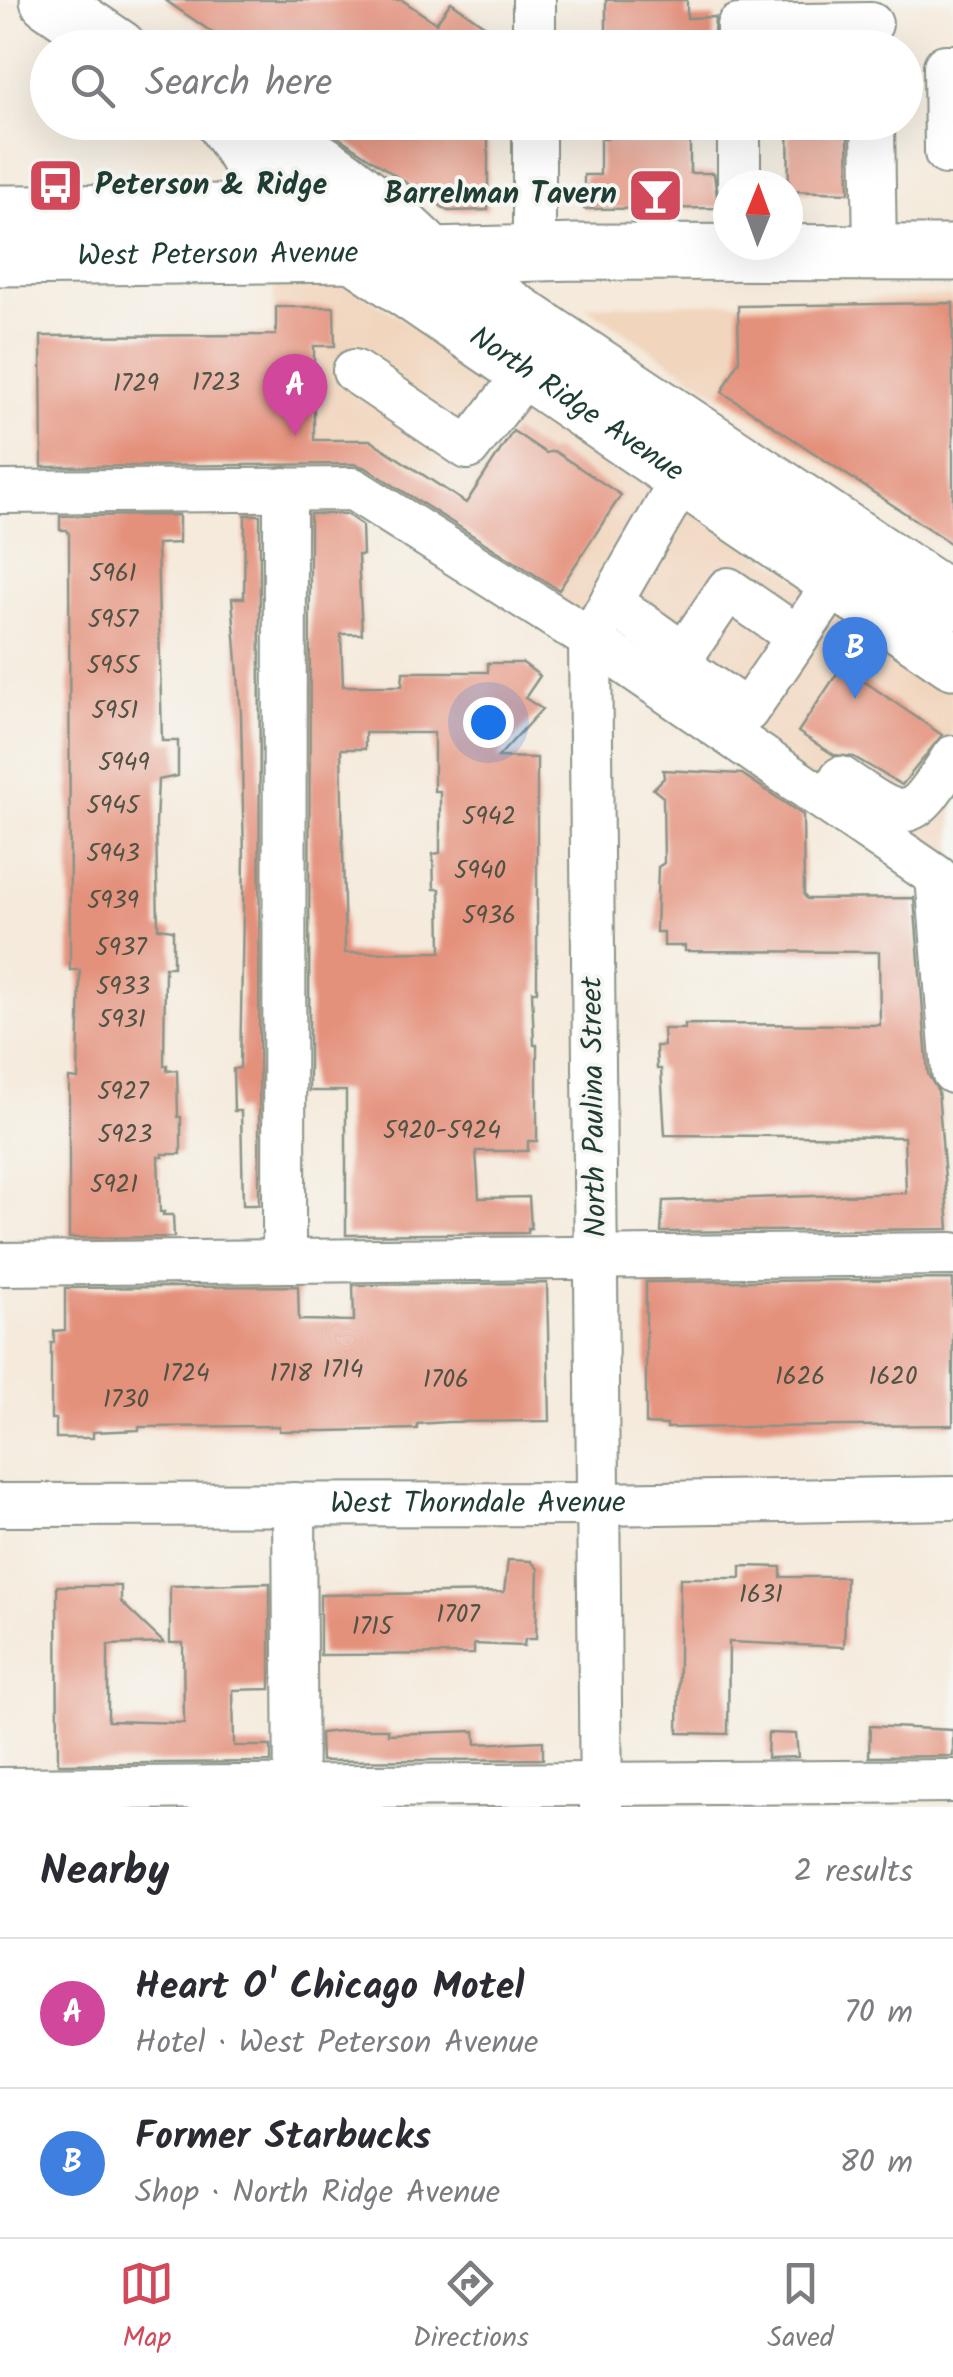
<!DOCTYPE html>
<meta charset="utf-8">
<style>
body{margin:0;font-family:Kalam,sans-serif;background:#f2f2f3;color:#2b2b33}
.compass{position:absolute;left:713px;top:170px;width:90px;height:90px;border-radius:50%;background:#fff;box-shadow:0 10px 40px #0002;rotate:1deg}
.you{position:absolute;left:488px;top:722px;width:35px;height:35px;margin:-25px;border:8px solid #fff;border-radius:50%;background:#1a73e8;box-shadow:0 0 0 15px #1a73e833}
.badge{display:grid;place-items:center;width:65px;height:65px;border-radius:50%;background:#d1495b;color:#fff;font-size:32px;font-weight:700}
.pin{position:absolute;translate:-50% -82px;filter:drop-shadow(0 2px 5px #0008)}
.pin::after{content:'';position:absolute;top:52px;width:35px;height:30px;background:inherit;clip-path:polygon(0 0,100% 0,50% 100%)}
.list{margin:0;padding:0;list-style:none}
h2{display:flex;justify-content:space-between;align-items:center;height:130px;margin:0;padding:0 40px;font-size:42px}
h2 small{font-size:32px;font-weight:400;color:#7c7c81}
.list li{display:grid;grid-template-columns:65px 1fr auto;gap:30px;align-items:center;box-sizing:border-box;height:150px;padding:0 40px;border-top:2px solid #e1e1e2}
.list b{display:block;font-size:38px;white-space:nowrap}
.list p{margin:0;font-size:32px;white-space:nowrap;color:#7c7c81}
.list em{font-size:32px;font-style:normal;color:#7c7c81}
.icon{flex:none;width:55px;height:55px;fill:none;stroke:currentColor;stroke-width:2;stroke-linecap:round;stroke-linejoin:round}
.map{position:relative;flex:none;width:953px;height:1807px;overflow:hidden}
.search{position:absolute;background:#fff;box-shadow:0 10px 40px #0002;left:30px;right:30px;top:30px;height:110px;display:flex;align-items:center;gap:25px;box-sizing:border-box;padding:0 35px;border-radius:55px;color:#7c7c81;font-size:38px}
.sheet{height:430px;background:#fff}
nav{display:flex;justify-content:space-around;align-items:center;box-sizing:border-box;height:140px;border-top:2px solid #e1e1e2;background:#fff;font-size:28px;color:#7c7c81}
nav a{display:grid;justify-items:center;gap:5px}
nav .on{color:#d1495b}
.map>svg:first-child{display:block}
.built{fill:#f1d5bd}
.building{fill:#e4917b;fill-rule:evenodd}
.lines{fill:none;stroke-linecap:round;stroke-linejoin:round}
.minor-casing{stroke:#8a9488;stroke-width:46}
.major-casing{stroke:#8a9488;stroke-width:59}
.minor{stroke:#fff;stroke-width:42}
.major{stroke:#fff;stroke-width:55}
.labels{text-anchor:middle;dominant-baseline:central;stroke-width:8;stroke-linejoin:round;paint-order:stroke}
.number-label{font-size:25px;fill:#505246}
.poi-label{font-size:30px;font-weight:bold;fill:#1f3d34;stroke:#f6f6f2;text-anchor:start}
.street-label{font-size:30px;fill:#1f3d34;stroke:#f6f6f2}
</style>
<div class="map">
<svg width="953" height="1807" viewBox="0 0 953 1807">
<rect width="100%" height="100%" fill="#f6f6f2"/>
<filter id="ink" filterUnits="userSpaceOnUse"><feTurbulence type="fractalNoise" baseFrequency=".01" numOctaves="2"/><feDisplacementMap in="SourceGraphic" scale="20" xChannelSelector="R" yChannelSelector="G"/><feConvolveMatrix kernelMatrix="1 2 1 2 8 2 1 2 1" color-interpolation-filters="sRGB"/></filter>
<filter id="wash" filterUnits="userSpaceOnUse"><feTurbulence type="fractalNoise" baseFrequency=".0048" numOctaves="4" result="noise"/><feDisplacementMap in="SourceGraphic" scale="40" xChannelSelector="R" yChannelSelector="G"/><feGaussianBlur stdDeviation="2.25" result="paint"/><feColorMatrix in="noise" values="0 0 0 0 0 0 0 0 0 0 0 0 0 0 0 0 0 1.4 0 .05"/><feComposite in="paint" operator="in"/></filter>
<g filter="url(#wash)">
<rect width="100%" height="100%" fill="#f5eadb"/>
<g class="built">
<path d="M274 274 333 279 359 291 953 679V1072L937 877 353 489H273Z"/>
<path d="M953 296V549L585 306Z"/>
</g>
<g id="blocks">
<g class="building">
<path d="M165 0H402L436 23 451 2 488 28V48H235Z"/>
<path d="M606 0H687V18L715 17 713 47 606 48Z"/>
<path d="M316 122H488V210L448 211Z"/>
<path d="M607 122H690V173H714L717 197 728 208 584 209V175H600V139H607Z"/>
<path d="M788 122H848L849 193 789 191Z"/>
<path d="M953 303V545L722 392 739 360 738 306Z"/>
<path d="M276 307H334L335 346H314V440H370L466 503 513 431 546 453 554 451 621 495 559 590 366 468 354 464 42 467 41 336 276 335Z"/>
<path d="M310 514H346L362 525 363 555H358L362 634H341L343 686H402L403 672H488V663H523L540 676 525 698 542 709 498 757 537 758V991H532L534 1045H537V1141H528V1151H476L479 1198 529 1197 531 1228H528V1233L346 1235V1091H309ZM365 733H434V791H440V853L433 854 434 889H440L441 952 345 953 341 749H365Z"/>
<path d="M179 515V543L157 544 162 741H178V776L158 780 156 824 158 928 173 930V967H165L164 1066 167 1065V1071L177 1070 178 1117H181V1154H162L163 1157H158L160 1212H164L163 1215H173L174 1237 69 1238V1078L78 1079 80 970H70L69 534 67 530H60V516Z"/>
<path d="M245 515H260L259 1205H243L241 1111H234L233 1069 240 1068 244 858 241 714 232 598H244Z"/>
<path d="M842 666 942 735 902 785 854 757 834 755 798 732Z"/>
<path d="M663 770 742 774 803 815 804 895 807 899 914 898 928 1074 938 1091 949 1229 661 1232 663 1201 906 1193 904 1137 665 1135 661 1069H657L656 1046H664L663 1029H685V1024L880 1025 879 952 685 951V946H664V932H656L658 867 664 863 663 797 653 789 664 778Z"/>
<path d="M953 1279V1425L667 1428V1425L646 1424V1282Z"/>
<path d="M547 1283 550 1421 448 1422 417 1424V1429L324 1431H279V1426L139 1427V1430L93 1432V1438H56V1419H51V1343H54V1331L65 1330V1288L298 1286 299 1320 354 1321 353 1285Z"/>
<path d="M508 1560 531 1561 538 1569 536 1639H525L524 1646 474 1644V1654L320 1655V1595L504 1592Z"/>
<path d="M741 1566 781 1567V1577H846L844 1647 729 1642 728 1734 678 1733 680 1578H741Z"/>
<path d="M270 1583V1689L233 1690 234 1746H271V1762L58 1764 57 1586H121V1602L164 1643 108 1645V1721L184 1723 183 1643H170V1586Z"/>
<path d="M870 1726 953 1730V1756L869 1757Z"/>
<path d="M358 1729H388V1734L475 1731 476 1744 543 1741V1759L321 1761 320 1733Z"/>
<path d="M768 1733 796 1734 798 1757 767 1758Z"/>
</g>
</g>
</g>
<g filter="url(#ink)">
<use href="#blocks" fill-opacity="0" stroke="#8a9488" stroke-width="2.5"/>
<g class="lines">
<defs>
<g id="minor">
<path d="M534 0V48"/>
<path d="M738 48V26L871 24"/>
<path d="M953 66H945L946 153H953"/>
<path d="M739 122V185"/>
<path d="M873 122 875 253"/>
<path d="M534 252V122"/>
<path d="M354 371 468 448 526 373"/>
<path d="M0 492 353 489 590 639 937 877 953 1072"/>
<path d="M611 602 684 654 690 673 747 711 836 581"/>
<path d="M684 654 728 589 798 637"/>
<path d="M841 778C907 824 910 825 953 757"/>
<path d="M284 1261 285 489"/>
<path d="M0 1264 953 1254"/>
<path d="M294 1504 296 1807"/>
<path id="s1" d="M0 1505 600 1504 953 1498"/>
<path d="M0 1789 953 1781"/>
<path d="M601 1807 590 639 698 451"/>
</g>
<g id="major">
<path d="M48 0 119 48"/>
<path id="s2" d="M224 122 249 160 354 254 953 661"/>
<path d="M241 122C318 150 375 200 432 256L953 602"/>
<path d="M0 213 257 212 309 214 326 220"/>
<path id="s3" d="M0 258 354 254 432 256 576 252 953 253"/>
</g>
</defs>
<use href="#minor" class="minor-casing"/>
<use href="#major" class="major-casing"/>
<use href="#minor" class="minor"/>
<use href="#major" class="major"/>
</g>
</g>
<defs>
<symbol id="bus-square" viewBox="-11 -11 22 22"><rect x="-9" y="-9" width="18" height="18" rx="4" fill="#d1495b" stroke="#f6f6f2"/><path d="M-5-6H5V4H4V6H2V4H-2V6H-4V4H-5ZM-3.5-4V0h7V-4ZM-3.5 1.2v1.5H-2V1.2ZM2 1.2v1.5H3.5V1.2Z" fill="#fff"/></symbol>
<symbol id="bar-square" viewBox="-11 -11 22 22"><rect x="-9" y="-9" width="18" height="18" rx="4" fill="#d1495b" stroke="#f6f6f2"/><path d="M-6-5H6L.8 .8V4.5H3.5V6h-7V4.5H-.8V.8Z" fill="#fff"/></symbol>
</defs>
<g fill-rule="evenodd">
<use href="#bus-square" x="24" y="154" width="63" height="63"/>
<use href="#bar-square" x="624" y="164" width="63" height="63"/>
</g>
<g class="labels">
<g class="number-label">
<text x="216" y="383">1723</text>
<text x="136" y="384">1729</text>
<text x="113" y="574">5961</text>
<text x="113" y="620">5957</text>
<text x="113" y="666">5955</text>
<text x="115" y="711">5951</text>
<text x="124" y="763">5949</text>
<text x="113" y="806">5945</text>
<text x="489" y="817">5942</text>
<text x="113" y="854">5943</text>
<text x="480" y="871">5940</text>
<text x="113" y="901">5939</text>
<text x="489" y="916">5936</text>
<text x="121" y="948">5937</text>
<text x="123" y="987">5933</text>
<text x="122" y="1020">5931</text>
<text x="123" y="1092">5927</text>
<text x="442" y="1131">5920-5924</text>
<text x="125" y="1135">5923</text>
<text x="114" y="1185">5921</text>
<text x="343" y="1370">1714</text>
<text x="186" y="1374">1724</text>
<text x="291" y="1374">1718</text>
<text x="800" y="1377">1626</text>
<text x="893" y="1377">1620</text>
<text x="446" y="1380">1706</text>
<text x="126" y="1400">1730</text>
<text x="761" y="1595">1631</text>
<text x="458" y="1615">1707</text>
<text x="372" y="1627">1715</text>
</g>
<g class="poi-label">
<text x="95" y="186">Peterson &amp; Ridge</text>
<text x="617" y="195" text-anchor="end">Barrelman Tavern</text>
</g>
<g class="street-label">
<text stroke="none"><textPath href="#s3" startOffset="218">West Peterson Avenue</textPath></text>
<text stroke="none"><textPath href="#s2" startOffset="455">North Ridge Avenue</textPath></text>
<text transform="translate(595 1107) rotate(-91)">North Paulina Street</text>
<text stroke="none"><textPath href="#s1" startOffset="478">West Thorndale Avenue</textPath></text>
</g>
</g>
</svg>
<svg class="compass" viewBox="-18 -18 36 36"><path d="M0-13l5 13h-10z" fill="#e53935"/><path d="M0 13l5-13h-10z" fill="#7c7c81"/></svg>
<div class="you"></div>
<div class="pin badge" style="left:295px;top:436px;background:#d1479c">A</div>
<div class="pin badge" style="left:855px;top:699px;background:#3f7fe0">B</div>
<div class="search"><svg class="icon" aria-label="search" viewBox="0 0 24 24"><circle cx="10" cy="10" r="6"/><path d="M15 15l6 6"/></svg>Search here</div>
</div>
<section class="sheet">
<h2>Nearby<small>2 results</small></h2>
<ul class="list">
<li><span class="badge" style="background:#d1479c">A</span><div><b>Heart O' Chicago Motel</b><p>Hotel · West Peterson Avenue</p></div><em>70 m</em></li>
<li><span class="badge" style="background:#3f7fe0">B</span><div><b>Former Starbucks</b><p>Shop · North Ridge Avenue</p></div><em>80 m</em></li>
</ul>
</section>
<nav>
<a class="on"><svg class="icon" aria-label="map" viewBox="0 0 24 24"><path d="M3 6l6-2 6 2 6-2v14l-6 2-6-2-6 2zM9 4v14M15 6v14"/></svg>Map</a>
<a><svg class="icon" aria-label="directions" viewBox="0 0 24 24"><path d="M12 3l9 9-9 9-9-9zM9 14v-3h6M13 9l2 2-2 2"/></svg>Directions</a>
<a><svg class="icon" aria-label="saved" viewBox="0 0 24 24"><path d="M7 4h10v16l-5-4-5 4z"/></svg>Saved</a>
</nav>
